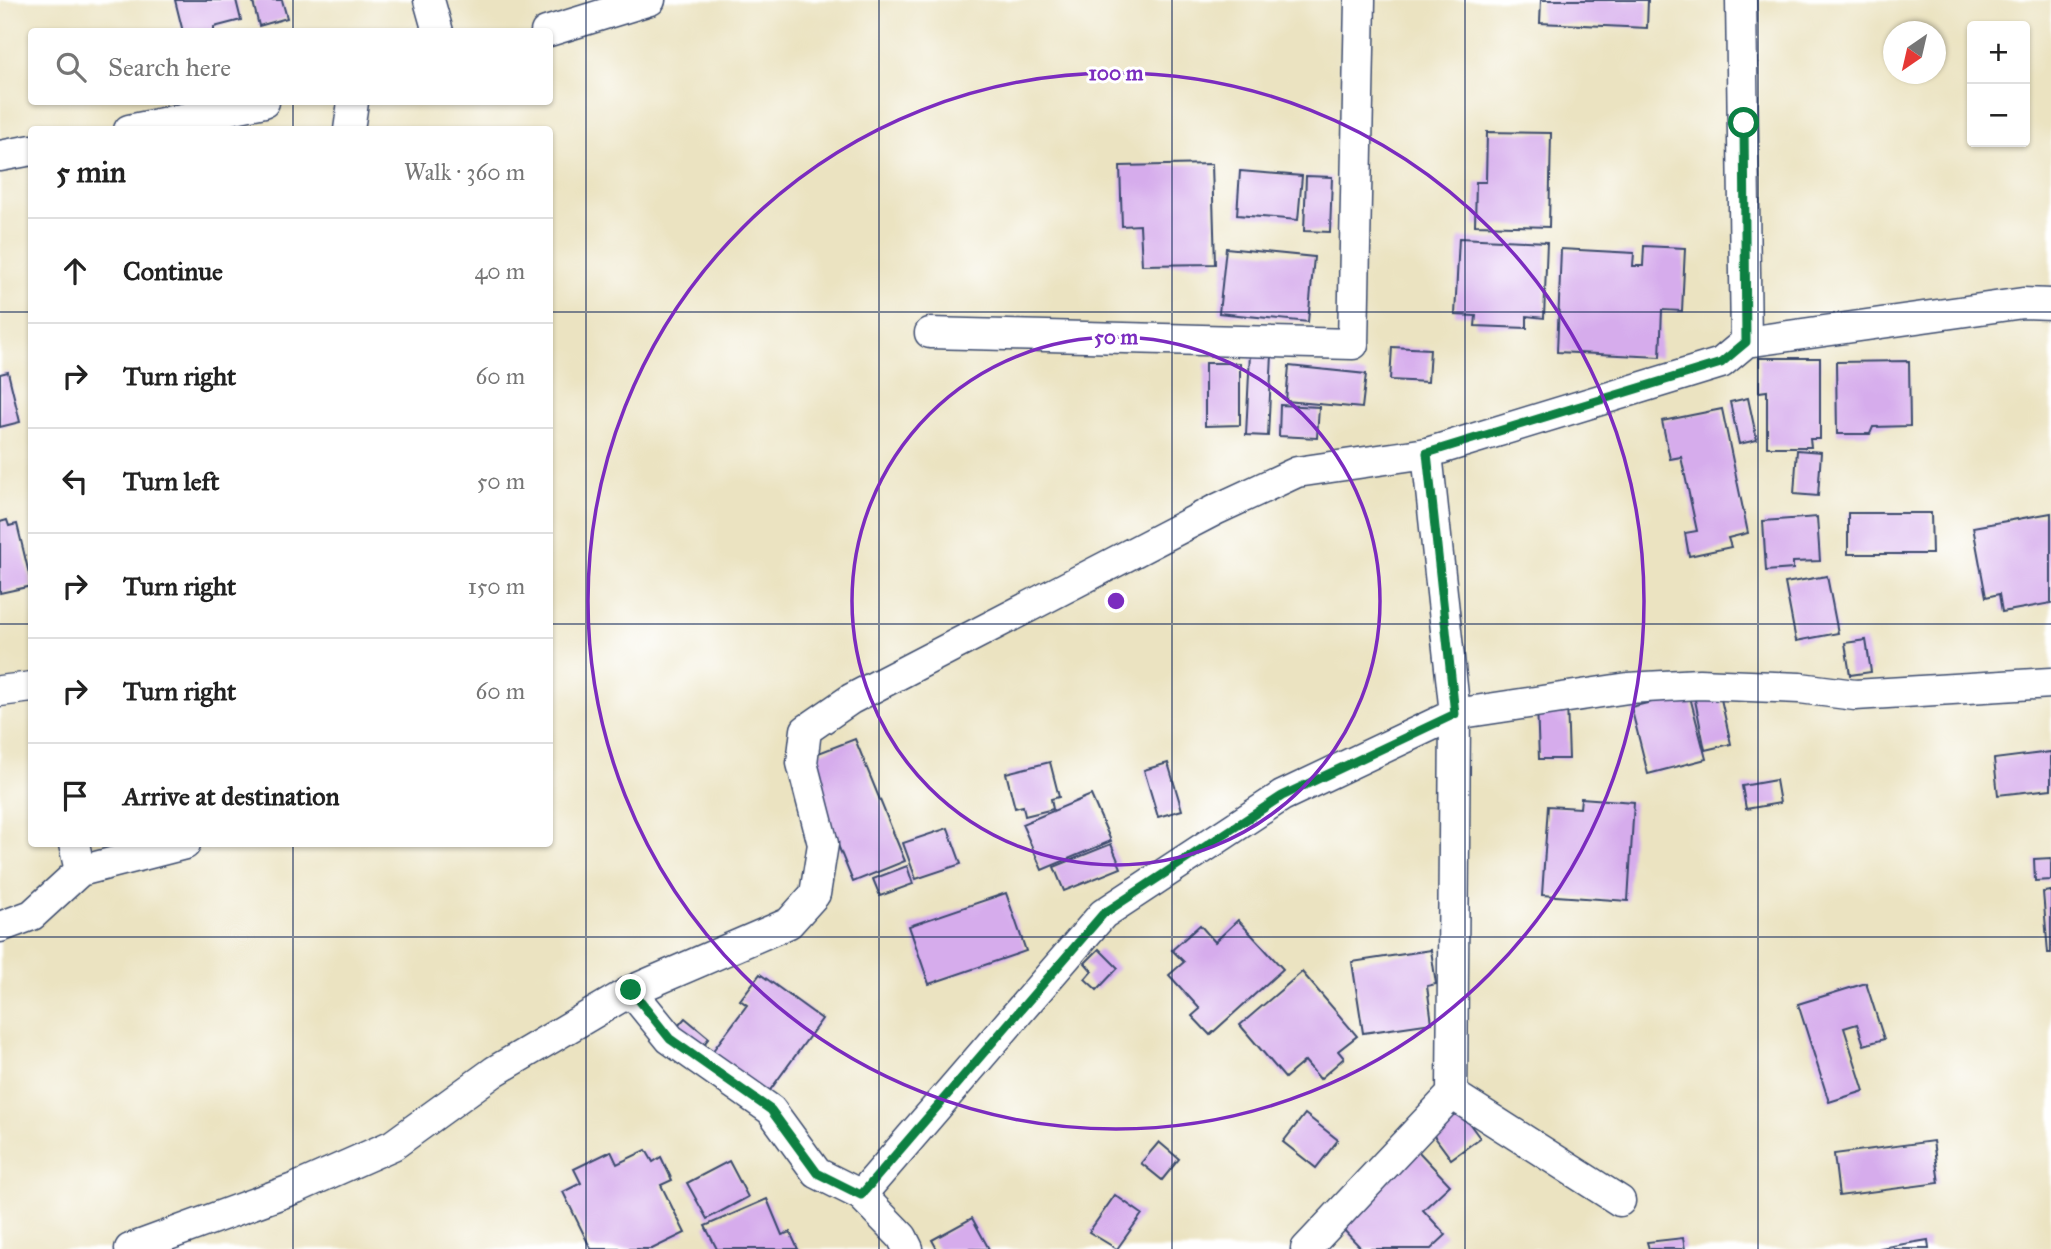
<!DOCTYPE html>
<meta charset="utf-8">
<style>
body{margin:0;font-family:"IM FELL Great Primer",serif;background:#f6f6f6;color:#222}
.controls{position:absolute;right:21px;top:21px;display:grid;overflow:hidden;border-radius:7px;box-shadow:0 2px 5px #0004}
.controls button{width:63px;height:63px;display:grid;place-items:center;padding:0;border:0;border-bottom:2px solid #e0e0e0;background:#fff;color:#222;font:35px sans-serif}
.compass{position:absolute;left:1883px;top:21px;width:63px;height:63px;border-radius:50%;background:#fff;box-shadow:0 2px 5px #0004;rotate:214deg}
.stop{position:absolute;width:21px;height:21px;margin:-16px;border:5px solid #0b8043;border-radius:50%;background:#fff}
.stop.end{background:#0b8043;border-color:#fff;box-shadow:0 2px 7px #0008}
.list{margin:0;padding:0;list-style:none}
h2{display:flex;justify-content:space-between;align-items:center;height:91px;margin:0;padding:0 28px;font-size:30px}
h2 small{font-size:23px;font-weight:400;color:#767676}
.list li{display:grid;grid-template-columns:46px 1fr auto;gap:21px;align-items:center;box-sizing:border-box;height:105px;padding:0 28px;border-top:2px solid #e0e0e0}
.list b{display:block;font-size:26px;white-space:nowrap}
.list em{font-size:23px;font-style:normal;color:#767676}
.icon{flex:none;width:38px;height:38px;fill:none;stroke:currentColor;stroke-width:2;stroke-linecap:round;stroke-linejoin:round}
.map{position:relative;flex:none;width:2051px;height:1249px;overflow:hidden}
.search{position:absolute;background:#fff;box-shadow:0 2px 5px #0004;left:28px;top:28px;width:525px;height:77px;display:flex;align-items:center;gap:18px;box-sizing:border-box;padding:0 24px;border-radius:7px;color:#767676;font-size:26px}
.panel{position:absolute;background:#fff;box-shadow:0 2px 5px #0004;left:28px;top:126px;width:525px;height:721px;border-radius:7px}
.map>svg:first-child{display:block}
.building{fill:#d6acec}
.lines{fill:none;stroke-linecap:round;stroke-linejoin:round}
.minor-casing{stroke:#3a4a6d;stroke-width:33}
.minor{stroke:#fff;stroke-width:30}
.route{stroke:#0b8043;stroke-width:9}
.grid{fill:none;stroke:#1b2f5e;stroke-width:2;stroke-opacity:0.55}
.ring{fill:none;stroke:#7b2cbf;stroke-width:3.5}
.centre{fill:#7b2cbf;stroke:#fff;stroke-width:3.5}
.ring-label{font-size:21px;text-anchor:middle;font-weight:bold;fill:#7b2cbf;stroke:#fff;stroke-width:6;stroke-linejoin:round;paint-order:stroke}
</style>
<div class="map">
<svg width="2051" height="1249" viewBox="0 0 2051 1249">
<rect width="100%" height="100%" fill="#fff"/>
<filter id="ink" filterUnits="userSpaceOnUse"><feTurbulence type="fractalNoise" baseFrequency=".0143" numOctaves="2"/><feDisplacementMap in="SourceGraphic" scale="14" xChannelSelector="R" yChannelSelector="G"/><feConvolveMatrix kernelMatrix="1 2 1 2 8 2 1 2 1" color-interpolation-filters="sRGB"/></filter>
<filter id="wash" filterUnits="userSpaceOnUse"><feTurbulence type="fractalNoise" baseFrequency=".00686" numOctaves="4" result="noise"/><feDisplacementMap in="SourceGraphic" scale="28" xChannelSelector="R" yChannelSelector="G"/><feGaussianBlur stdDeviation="1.57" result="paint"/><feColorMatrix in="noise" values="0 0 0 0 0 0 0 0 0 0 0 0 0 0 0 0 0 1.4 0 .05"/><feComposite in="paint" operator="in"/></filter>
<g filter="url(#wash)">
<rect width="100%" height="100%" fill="#ebe3c1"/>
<g id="blocks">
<g class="building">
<path d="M175 0H236L241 20 214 27V32H183Z"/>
<path d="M261 0H282L287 18 259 26 253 2Z"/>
<path d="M1541 0H1648L1647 28 1540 23Z"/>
<path d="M1487 132 1551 133 1549 227 1475 225 1476 182H1486Z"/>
<path d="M1212 164 1215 264 1142 265 1140 225 1122 226 1120 166Z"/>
<path d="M1240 171 1302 176 1298 220 1237 215Z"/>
<path d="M1306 176 1332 177 1330 232 1304 231Z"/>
<path d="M1459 238 1547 242 1544 318 1527 316V328L1475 326 1476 316 1455 315Z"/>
<path d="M1644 246 1685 248 1682 311 1662 310 1660 357 1557 352 1561 249 1634 253 1633 266H1643Z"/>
<path d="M1226 248 1314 257 1308 322 1219 313Z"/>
<path d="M1392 347 1430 349 1428 382 1390 380Z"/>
<path d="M1250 353 1272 354 1268 436 1246 435Z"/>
<path d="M1759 358H1820V439H1810L1811 447H1767V391L1759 392Z"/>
<path d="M1909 361 1910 426 1873 427 1870 434H1837L1836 362Z"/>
<path d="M1205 363H1240V425L1205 426Z"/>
<path d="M1289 366 1366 374 1362 408 1286 401Z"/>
<path d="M8 372 20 422 0 427V374Z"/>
<path d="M1748 398 1757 440 1739 444 1730 402Z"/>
<path d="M1280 405 1319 407 1317 438 1279 436Z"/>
<path d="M1722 409 1748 533 1728 538 1731 547 1689 556 1685 533 1697 531 1681 457 1670 459 1662 421Z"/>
<path d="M1797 450 1821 452 1818 496 1794 494Z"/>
<path d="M1848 513H1931L1932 554H1848Z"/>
<path d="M2051 513V603L2002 612 1999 594 1986 597 1973 527Z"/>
<path d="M1817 517 1820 561 1793 562V569L1766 571 1763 521Z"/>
<path d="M7 520 9 526 17 524 32 586 0 593V522Z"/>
<path d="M1827 576 1838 633 1796 641 1785 583Z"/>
<path d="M1866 640 1871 672 1850 675 1845 643Z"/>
<path d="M1719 690 1731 744 1705 750 1694 695Z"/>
<path d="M1689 693 1706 759 1648 774 1631 707Z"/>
<path d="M1567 702 1569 759H1539L1537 703Z"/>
<path d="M855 739 905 861 853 882 803 759Z"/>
<path d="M2051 752V789L1998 795 1994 759Z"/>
<path d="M1050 762 1059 797 1051 799 1053 809 1025 816 1023 806 1015 808 1006 773Z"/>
<path d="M1168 763 1182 810 1158 817 1144 770Z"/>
<path d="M1776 780 1780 803 1746 809 1742 786Z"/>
<path d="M1091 795 1111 841 1042 870 1022 824Z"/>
<path d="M1581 798 1634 802 1628 901 1542 895 1548 806 1580 808Z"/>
<path d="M948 828 961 864 916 879 903 843Z"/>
<path d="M1111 844 1121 868 1064 891 1054 867Z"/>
<path d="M2051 858V880L2035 881 2034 859Z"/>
<path d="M907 866 913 884 880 896 873 879Z"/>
<path d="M2051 891V953H2048L2043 892Z"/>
<path d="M1006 893 1026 951 929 984 909 926Z"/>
<path d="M1238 920 1283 969 1210 1035 1192 1016 1200 1009 1169 975 1184 962 1172 950 1200 925 1215 942Z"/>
<path d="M1099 949 1118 968 1097 990 1085 979 1092 971 1085 963Z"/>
<path d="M1431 950 1436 984 1427 986 1432 1023 1363 1033 1352 962Z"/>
<path d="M1302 972 1357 1036 1338 1051 1344 1058 1320 1079 1305 1061 1285 1078 1240 1025Z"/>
<path d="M760 974 822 1019 765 1097 709 1056 747 1005 740 1000Z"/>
<path d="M1866 983 1884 1039 1864 1045 1857 1024 1844 1028 1864 1091 1829 1102 1798 1004Z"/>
<path d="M685 1018 709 1038 696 1054 672 1033Z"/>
<path d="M1455 1104 1480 1138 1451 1159 1426 1125Z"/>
<path d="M1305 1114 1338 1140 1316 1168 1283 1142Z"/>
<path d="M1933 1141 1939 1183 1839 1196 1834 1154Z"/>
<path d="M1159 1142 1179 1159 1162 1180 1141 1163Z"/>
<path d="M646 1150 653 1162 661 1157 672 1180 661 1185 685 1233 652 1249H591L563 1192 581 1183 574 1169 611 1151 617 1164Z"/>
<path d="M1418 1151 1450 1185 1423 1210 1446 1235 1431 1249H1362L1339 1225Z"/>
<path d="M729 1161 748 1197 707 1219 687 1183Z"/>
<path d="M1115 1195 1142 1214 1117 1249 1089 1232Z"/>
<path d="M767 1199 782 1235 790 1232 798 1249H717L705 1226Z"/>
<path d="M972 1218 989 1249H937L932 1240Z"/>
<path d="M1683 1238 1685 1249H1649L1647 1242Z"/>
<path d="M1928 1240 1929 1249H1880V1248Z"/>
</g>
</g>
</g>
<g filter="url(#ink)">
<use href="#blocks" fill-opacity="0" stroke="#3a4a6d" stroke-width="2"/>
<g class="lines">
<defs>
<g id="minor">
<path d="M429 0 438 32"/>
<path d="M1741 0 1746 342"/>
<path d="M546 32 650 0"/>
<path d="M129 130 264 102"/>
<path d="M349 130 353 102"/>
<path d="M0 156 32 150"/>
<path d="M930 333 1353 344 1360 0"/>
<path d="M0 691 32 687"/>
<path d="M74 844 80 871"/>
<path d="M0 927 32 915 80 871 185 844"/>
<path d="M631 991 789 923 815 894 823 844 802 763 806 730 851 699 1215 510 1297 472 1427 453 1721 363 1746 342 2023 303 2051 304"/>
<path d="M1452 1094 1620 1201"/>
<path d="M861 1195 1103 914 1282 796 1455 714 1628 688 1699 684 1800 688 1855 695 2051 683"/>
<path d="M130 1249 296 1188 393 1145 495 1071 631 991 670 1039 771 1110 817 1173 861 1195 902 1237 908 1249"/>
<path d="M1306 1249 1452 1094 1455 714 1427 453"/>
</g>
</defs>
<use href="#minor" class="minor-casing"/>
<use href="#minor" class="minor"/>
</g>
</g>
<g class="lines" filter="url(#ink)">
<path class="route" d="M631 990 670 1039 771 1110 817 1173 861 1195 1103 914 1282 796 1455 714 1427 453 1721 363 1746 342 1744 123"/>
</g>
<path class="grid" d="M293 0V32M586 0V1249M879 0V1249M1172 0V1249M1465 0V1249M1758 0V1249M293 102V130M0 312H32M550 312H2051M0 624H32M550 624H2051M293 844V1249M0 937H2051"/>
<g class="ring">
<circle cx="1116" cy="601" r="264"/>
<circle cx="1116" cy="601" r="528"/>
</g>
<circle cx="1116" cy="601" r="10" class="centre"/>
<g class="ring-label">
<text x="1116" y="80">100 m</text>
<text x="1116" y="344">50 m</text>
</g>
</svg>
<div class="controls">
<button>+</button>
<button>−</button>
</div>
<svg class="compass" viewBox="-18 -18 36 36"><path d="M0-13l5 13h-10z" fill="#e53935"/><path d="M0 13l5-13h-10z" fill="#767676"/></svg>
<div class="stop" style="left:1744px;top:123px"></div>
<div class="stop end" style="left:631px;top:990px"></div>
<div class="search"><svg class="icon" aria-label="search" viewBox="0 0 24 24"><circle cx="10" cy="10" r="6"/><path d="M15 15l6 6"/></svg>Search here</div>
<section class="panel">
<h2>5 min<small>Walk · 360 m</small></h2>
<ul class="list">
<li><svg class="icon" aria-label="ahead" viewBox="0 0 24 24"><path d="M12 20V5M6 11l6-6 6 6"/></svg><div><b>Continue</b></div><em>40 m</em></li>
<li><svg class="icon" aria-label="right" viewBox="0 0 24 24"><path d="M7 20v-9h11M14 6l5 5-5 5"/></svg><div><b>Turn right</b></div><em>60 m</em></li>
<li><svg class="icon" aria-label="left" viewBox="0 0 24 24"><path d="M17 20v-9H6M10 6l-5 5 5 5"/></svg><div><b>Turn left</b></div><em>50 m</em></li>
<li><svg class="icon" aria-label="right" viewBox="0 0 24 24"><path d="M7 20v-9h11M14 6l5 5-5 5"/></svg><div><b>Turn right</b></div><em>150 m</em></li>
<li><svg class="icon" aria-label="right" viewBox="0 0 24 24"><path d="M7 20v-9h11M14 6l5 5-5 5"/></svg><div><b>Turn right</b></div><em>60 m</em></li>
<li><svg class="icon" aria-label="arrive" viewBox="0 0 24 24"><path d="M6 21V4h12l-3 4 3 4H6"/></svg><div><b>Arrive at destination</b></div></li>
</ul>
</section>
</div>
